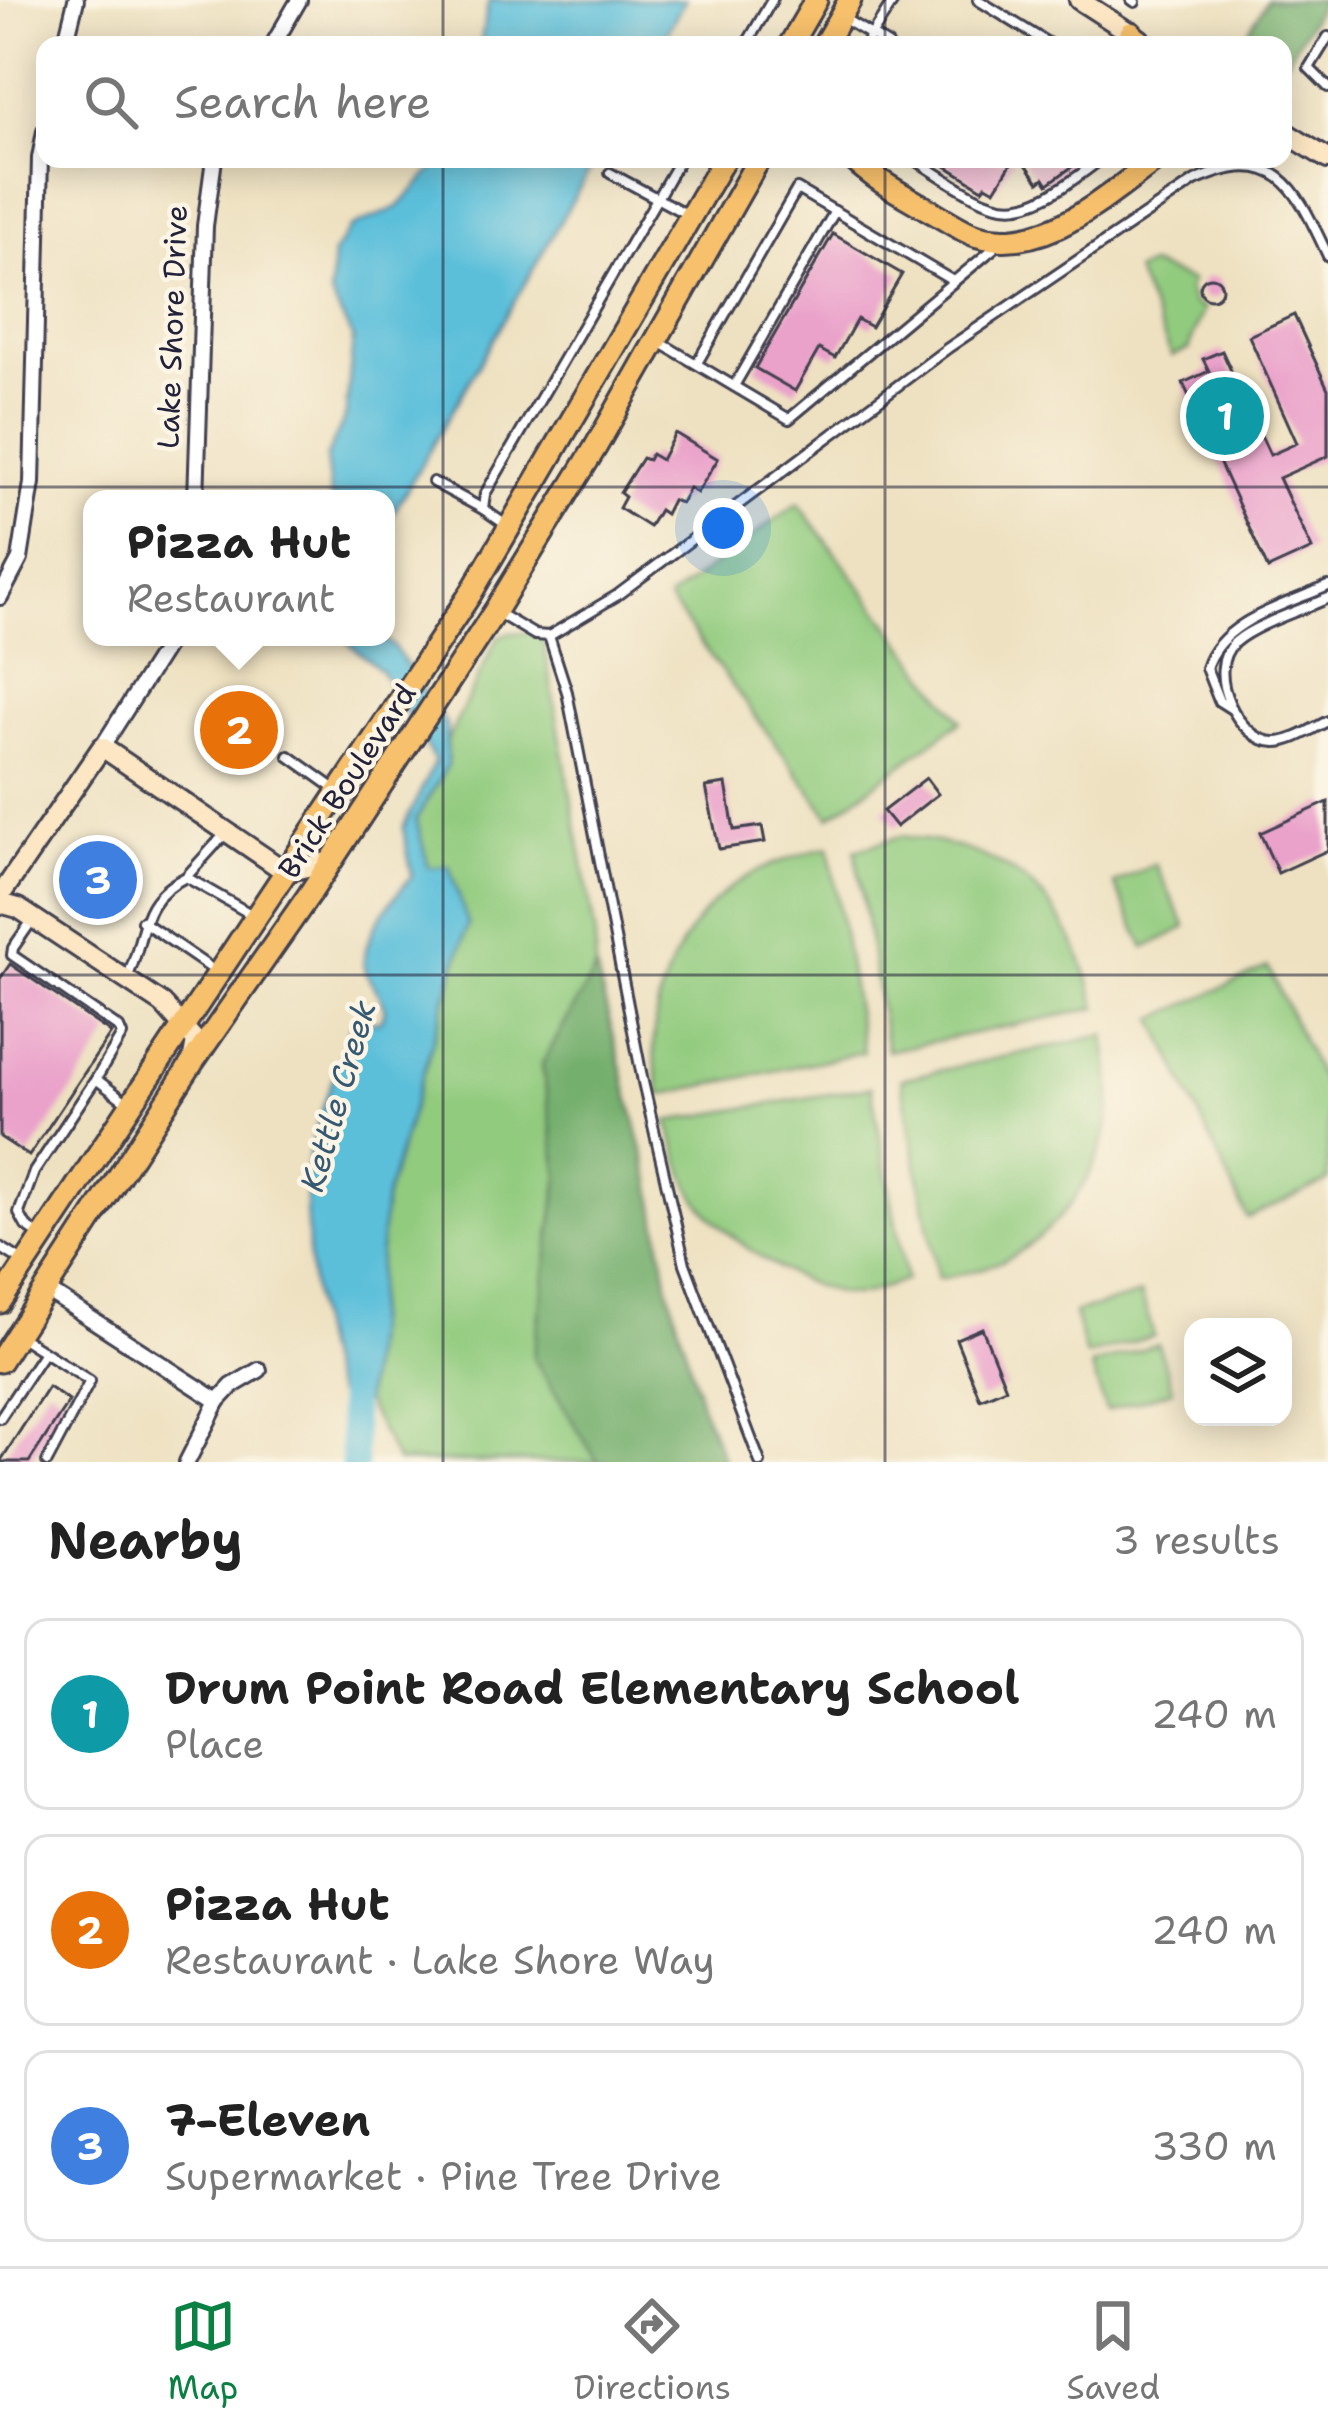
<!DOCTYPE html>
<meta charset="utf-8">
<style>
body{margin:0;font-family:"Shantell Sans",sans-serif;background:#f6f6f6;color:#222}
.controls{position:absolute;right:36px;bottom:36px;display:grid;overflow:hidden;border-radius:24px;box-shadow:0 6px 30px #0003}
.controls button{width:108px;height:108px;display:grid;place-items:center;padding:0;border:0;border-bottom:3px solid #e0e0e0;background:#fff;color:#222;font:60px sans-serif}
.you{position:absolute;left:723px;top:528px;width:42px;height:42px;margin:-30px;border:9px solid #fff;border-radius:50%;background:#1a73e8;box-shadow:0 0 0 18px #1a73e833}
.badge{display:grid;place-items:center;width:78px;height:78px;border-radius:50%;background:#0b8043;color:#fff;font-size:39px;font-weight:700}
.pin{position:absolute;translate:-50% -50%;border:6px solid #fff;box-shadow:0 3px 12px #0006}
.popup{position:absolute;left:83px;top:490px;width:312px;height:156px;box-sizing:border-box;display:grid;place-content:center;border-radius:24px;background:#fff;filter:drop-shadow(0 3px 9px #0005);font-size:39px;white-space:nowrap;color:#767676}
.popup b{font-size:45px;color:#222}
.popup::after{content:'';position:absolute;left:50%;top:100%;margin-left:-24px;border:24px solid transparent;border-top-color:#fff}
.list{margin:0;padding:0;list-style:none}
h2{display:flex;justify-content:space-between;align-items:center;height:156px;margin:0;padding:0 48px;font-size:51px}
h2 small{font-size:39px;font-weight:400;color:#767676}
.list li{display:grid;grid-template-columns:78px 1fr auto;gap:36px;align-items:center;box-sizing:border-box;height:192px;margin:0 24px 24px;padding:0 24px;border:3px solid #e0e0e0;border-radius:24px}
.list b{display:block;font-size:45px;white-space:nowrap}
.list p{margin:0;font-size:39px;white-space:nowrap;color:#767676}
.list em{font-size:39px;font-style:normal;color:#767676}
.icon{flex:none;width:66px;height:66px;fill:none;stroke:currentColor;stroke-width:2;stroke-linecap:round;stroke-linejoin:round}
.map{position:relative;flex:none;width:1328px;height:1462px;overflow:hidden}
.search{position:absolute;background:#fff;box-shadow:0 6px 30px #0003;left:36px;right:36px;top:36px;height:132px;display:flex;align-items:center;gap:30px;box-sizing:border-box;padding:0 42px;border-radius:24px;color:#767676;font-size:45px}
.sheet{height:804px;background:#fff}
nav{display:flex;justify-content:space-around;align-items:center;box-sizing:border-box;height:168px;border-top:3px solid #e0e0e0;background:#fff;font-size:33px;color:#767676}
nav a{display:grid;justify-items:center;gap:6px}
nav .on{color:#0b8043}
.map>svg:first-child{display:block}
.green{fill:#91cb7e;stroke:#5a765c;stroke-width:3}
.forest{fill:#74af6d;stroke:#4b6854;stroke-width:3}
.water{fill:#5cbfda;stroke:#3f708a;stroke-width:3}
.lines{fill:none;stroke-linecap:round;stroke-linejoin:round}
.river{stroke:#5cbfda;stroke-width:27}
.building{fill:#eaa1ca}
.lane-casing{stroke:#413f4f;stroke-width:14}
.street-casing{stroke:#413f4f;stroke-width:20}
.secondary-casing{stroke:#413f4f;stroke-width:24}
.primary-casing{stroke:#413f4f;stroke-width:27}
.lane{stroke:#fff;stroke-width:8}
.street{stroke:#fff;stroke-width:14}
.secondary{stroke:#fce6c4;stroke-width:18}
.primary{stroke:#f7c06c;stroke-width:21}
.grid{fill:none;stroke:#22223b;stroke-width:3;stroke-opacity:0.55}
.labels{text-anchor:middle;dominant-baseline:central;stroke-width:9;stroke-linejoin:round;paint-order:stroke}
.street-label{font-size:30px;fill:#22223b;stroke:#fcf5e5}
.water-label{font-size:33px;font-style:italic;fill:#365973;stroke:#fcf5e5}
</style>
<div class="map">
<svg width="1328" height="1462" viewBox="0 0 1328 1462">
<rect width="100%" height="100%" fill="#fcf5e5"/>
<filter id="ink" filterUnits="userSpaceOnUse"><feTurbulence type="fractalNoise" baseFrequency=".00833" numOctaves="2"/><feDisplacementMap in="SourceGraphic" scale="24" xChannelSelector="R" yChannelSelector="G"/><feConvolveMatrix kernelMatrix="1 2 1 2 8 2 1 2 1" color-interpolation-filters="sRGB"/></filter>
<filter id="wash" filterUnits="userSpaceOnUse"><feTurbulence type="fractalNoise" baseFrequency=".004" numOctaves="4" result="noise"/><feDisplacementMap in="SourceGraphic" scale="48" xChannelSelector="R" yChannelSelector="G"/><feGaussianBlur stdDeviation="2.7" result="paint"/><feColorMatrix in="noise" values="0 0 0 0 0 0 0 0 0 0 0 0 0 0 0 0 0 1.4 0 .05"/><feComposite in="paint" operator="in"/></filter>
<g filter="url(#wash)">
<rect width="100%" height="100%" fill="#eee1c1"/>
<g class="green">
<path d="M1149 265 1191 281 1188 290 1194 305 1204 308 1188 350 1172 356 1135 271Z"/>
<path d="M798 503 961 721 830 817 668 599Z"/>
<path d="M507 633H542L595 932 596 969 542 1065 559 1176 534 1357 598 1462H397L365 1401 385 1199 468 924 429 869 416 819 447 766V741L498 637Z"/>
<path d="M901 836C1014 849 1069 896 1097 1008L887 1051 855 850Z"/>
<path d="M829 847 863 1052 661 1095C659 1080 654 1064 654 1049 652 988 685 921 734 885 760 866 797 855 829 847Z"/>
<path d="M1155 864 1186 927 1145 948 1114 884Z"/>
<path d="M1268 967 1328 1095V1181L1247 1218 1154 1019Z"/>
<path d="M1105 1035C1107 1053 1111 1073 1111 1091 1112 1154 1070 1220 1017 1253 993 1268 965 1273 938 1279L901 1079Z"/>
<path d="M871 1087 906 1280C891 1284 868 1296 852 1295 806 1292 731 1243 703 1207 684 1183 677 1149 668 1121Z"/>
<path d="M1141 1294 1154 1336 1086 1356 1074 1313Z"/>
<path d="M1158 1344 1173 1390 1106 1411 1091 1366Z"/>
</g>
<g class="forest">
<path d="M1267 0H1323L1283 66V45H1240Z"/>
<path d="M596 969 651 1181 668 1287 703 1411 725 1462H598L533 1357 559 1176 542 1064Z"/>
</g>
<g class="water">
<path d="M489 0H685L660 45H480Z"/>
<path d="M443 159H596L386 526V499H331L326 458 346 415 353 339 330 294 333 254 350 228 398 207Z"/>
<path d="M342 637H382L394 647 446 724 447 766 416 819 429 868 449 866 468 924 385 1199 365 1401 351 1415C315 1393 299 1199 309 1156 319 1112 338 1067 352 1024L380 1021C396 1000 364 985 364 961 366 929 393 899 412 876L403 828 435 761 381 671Z"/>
</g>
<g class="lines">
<path class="river" d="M349 1383 354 1462"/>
</g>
<g id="blocks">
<g class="building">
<path d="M935 159H1014L995 190 986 185 983 189Z"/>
<path d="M1022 159H1083L1048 184 1044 178 1039 182Z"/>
<path d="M833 234 902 274 871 327 857 319 835 358 819 349 795 391 755 368Z"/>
<circle cx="1211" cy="288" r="11"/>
<path d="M1294 315 1328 389V456L1279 478 1312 549 1268 569 1183 383 1209 371 1203 359 1222 351 1270 455 1297 443 1249 336Z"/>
<path d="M675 433 718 459 697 493 689 488 681 503 672 500 665 514 659 510 649 527 619 508 625 497 620 493 642 458 648 460 651 454 661 460Z"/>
<path d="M222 700 274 735 257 759 205 724Z"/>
<path d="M926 778 938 794 896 827 883 811Z"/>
<path d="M726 784 734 830 762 826 765 842 719 849 706 787Z"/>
<path d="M1328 802V850L1278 873 1260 833Z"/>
<path d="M91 857 123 877 105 904 74 884Z"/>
<path d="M10 964 111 1033 29 1156 0 1137V979Z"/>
<path d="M982 1328 1006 1388 980 1399 956 1339Z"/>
<path d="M48 1387 69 1401 29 1462H0Z"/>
</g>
</g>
</g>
<g filter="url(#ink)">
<use href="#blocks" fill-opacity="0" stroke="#413f4f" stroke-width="3"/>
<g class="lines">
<defs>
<g id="lane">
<path d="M978 0 1051 45"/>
<path d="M1132 0 1135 2"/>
<path d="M843 18 888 45"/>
<path d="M1328 37 1309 68 1328 87"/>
<path d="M746 45 772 0"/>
<path d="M865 45 894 0"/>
<path d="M914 159C1004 217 1012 228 1101 159"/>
<path d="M610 173 688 215"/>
<path d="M661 343 789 419 999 244"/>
<path d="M697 363 797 189 953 281"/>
<path d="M734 386 835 211"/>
<path d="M433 482 483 509"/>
<path d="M509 527 483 509 485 494 680 159"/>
<path d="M1328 598C1302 610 1256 624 1235 642 1203 670 1238 743 1276 742 1293 742 1313 728 1328 721"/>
<path d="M496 612 535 635 549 636 567 692 643 1082 685 1264 760 1462"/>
<path d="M549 636 616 596 948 348 1195 181C1278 143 1296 188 1328 256"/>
<path d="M1230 708 1219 701 1206 668C1221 620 1286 605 1328 586"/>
<path d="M289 756 338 791"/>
<path d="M224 835 186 877 254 916"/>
<path d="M33 919 13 948 12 955 119 1028 122 1035 96 1079"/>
<path d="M142 921 215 971"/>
<path d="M126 980C147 939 135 901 186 877"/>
<path d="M41 1236 26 1226 19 1213 34 1172 96 1079 129 1104"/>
<path d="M0 1247 24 1262"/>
<path d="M19 1336 90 1381 47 1462"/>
<path d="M0 1418 44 1352"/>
</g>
<g id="street">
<path d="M65 45 76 0"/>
<path d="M273 45 299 0"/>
<path d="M196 499 205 226 214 159"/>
<path d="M0 597 20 559 32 483 40 158 45 131"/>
<path d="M102 747 172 637"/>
<path d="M48 1291 218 1401 187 1462"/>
<path d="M218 1401 232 1386 259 1370"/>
</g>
<g id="secondary">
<path d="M1079 0 1140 39"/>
<path d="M1283 131 1328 159"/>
<path d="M0 896 102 747 286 872 331 861"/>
<path d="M0 903 18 908 163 1004 196 1041 192 1063"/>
</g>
<g id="primary">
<path d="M1131 33 1142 45"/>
<path d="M790 45 816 0"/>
<path d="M824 45 850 0"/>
<path d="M853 159C876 181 902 194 929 210 944 218 961 231 978 236 1047 255 1106 195 1158 159"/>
<path d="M0 1302 471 593 724 159"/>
<path d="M0 1361 192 1063 309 895 495 611 595 448 759 159"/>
</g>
</defs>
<use href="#lane" class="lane-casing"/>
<use href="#street" class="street-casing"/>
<use href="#secondary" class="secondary-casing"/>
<use href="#primary" class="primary-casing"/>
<use href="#lane" class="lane"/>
<use href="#street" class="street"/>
<use href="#secondary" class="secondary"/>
<use href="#primary" class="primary"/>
</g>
</g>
<path class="grid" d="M443 0V45M885 0V45M443 159V1462M885 159V1462M0 487H1328M0 975H1328"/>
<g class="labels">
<g class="street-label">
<text transform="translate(172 327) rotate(-88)">Lake Shore Drive</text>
<text transform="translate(347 781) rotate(-57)">Brick Boulevard</text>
</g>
<g class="water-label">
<text transform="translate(338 1096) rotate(-74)">Kettle Creek</text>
</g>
</g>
</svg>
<div class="controls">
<button><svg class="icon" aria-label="layers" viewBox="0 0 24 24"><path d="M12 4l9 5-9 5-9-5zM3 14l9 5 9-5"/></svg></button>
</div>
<div class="you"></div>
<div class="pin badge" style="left:1225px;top:416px;background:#0f9aa8">1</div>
<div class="pin badge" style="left:239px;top:730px;background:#e8710a">2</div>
<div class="popup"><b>Pizza Hut</b>Restaurant</div>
<div class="pin badge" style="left:98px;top:880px;background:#3f7fe0">3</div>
<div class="search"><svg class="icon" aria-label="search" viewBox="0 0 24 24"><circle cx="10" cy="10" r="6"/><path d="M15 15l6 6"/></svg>Search here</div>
</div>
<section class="sheet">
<h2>Nearby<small>3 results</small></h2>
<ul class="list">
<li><span class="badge" style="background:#0f9aa8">1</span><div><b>Drum Point Road Elementary School</b><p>Place</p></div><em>240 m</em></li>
<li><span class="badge" style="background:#e8710a">2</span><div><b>Pizza Hut</b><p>Restaurant · Lake Shore Way</p></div><em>240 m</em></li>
<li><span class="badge" style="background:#3f7fe0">3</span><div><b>7-Eleven</b><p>Supermarket · Pine Tree Drive</p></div><em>330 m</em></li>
</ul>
</section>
<nav>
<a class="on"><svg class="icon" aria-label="map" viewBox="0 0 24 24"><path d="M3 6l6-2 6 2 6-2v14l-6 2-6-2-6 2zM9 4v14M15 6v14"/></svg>Map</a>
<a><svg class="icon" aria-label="directions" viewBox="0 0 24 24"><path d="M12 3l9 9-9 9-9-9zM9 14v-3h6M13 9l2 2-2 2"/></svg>Directions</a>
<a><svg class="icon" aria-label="saved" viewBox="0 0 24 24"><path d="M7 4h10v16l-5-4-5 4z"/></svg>Saved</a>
</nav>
